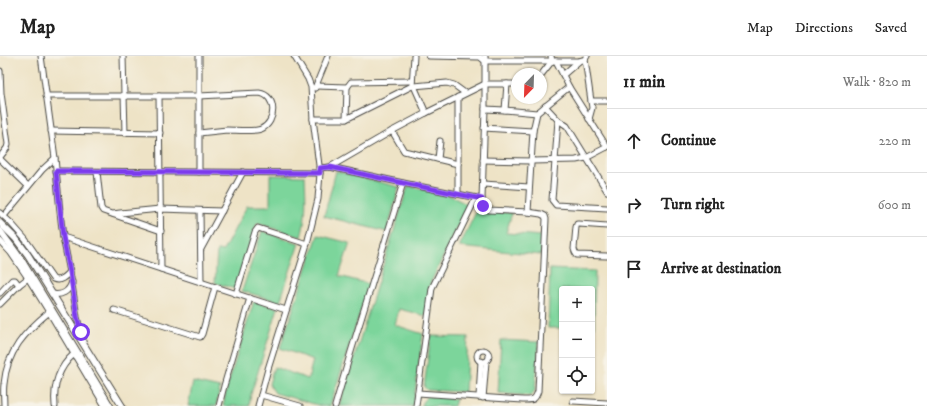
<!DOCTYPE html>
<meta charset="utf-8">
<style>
body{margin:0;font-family:"IM FELL DW Pica",serif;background:#f2f2f2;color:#222}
.controls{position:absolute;right:12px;bottom:12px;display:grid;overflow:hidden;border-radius:4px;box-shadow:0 1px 3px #0004}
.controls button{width:36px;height:36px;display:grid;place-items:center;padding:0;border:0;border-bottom:1px solid #e0e0e0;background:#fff;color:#222;font:20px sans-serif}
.compass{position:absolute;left:511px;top:12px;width:36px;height:36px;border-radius:50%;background:#fff;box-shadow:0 1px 3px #0004;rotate:203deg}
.stop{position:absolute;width:12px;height:12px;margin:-9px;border:3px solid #7c3aed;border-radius:50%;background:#fff}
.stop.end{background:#7c3aed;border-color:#fff;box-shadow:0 1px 4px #0008}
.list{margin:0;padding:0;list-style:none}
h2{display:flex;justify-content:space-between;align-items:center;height:52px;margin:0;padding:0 16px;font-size:17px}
h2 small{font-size:13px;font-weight:400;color:#767676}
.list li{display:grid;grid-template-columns:26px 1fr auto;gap:12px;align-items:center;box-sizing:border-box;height:64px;padding:0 16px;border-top:1px solid #e0e0e0}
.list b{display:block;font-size:15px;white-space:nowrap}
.list em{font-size:13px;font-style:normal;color:#767676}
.icon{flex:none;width:22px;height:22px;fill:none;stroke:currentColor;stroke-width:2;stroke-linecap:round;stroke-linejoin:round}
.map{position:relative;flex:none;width:607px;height:350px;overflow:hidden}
header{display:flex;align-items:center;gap:24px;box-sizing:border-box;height:56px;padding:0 20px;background:#fff;border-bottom:1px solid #e0e0e0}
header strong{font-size:19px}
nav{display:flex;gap:22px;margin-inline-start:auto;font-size:14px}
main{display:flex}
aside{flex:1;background:#fff}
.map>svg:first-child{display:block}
.green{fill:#7cd59b;stroke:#548063}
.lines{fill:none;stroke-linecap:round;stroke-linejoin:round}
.minor-casing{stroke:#484742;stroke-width:7}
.major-casing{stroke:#484742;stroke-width:8}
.minor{stroke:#fff;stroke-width:5}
.major{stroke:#fff;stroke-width:6}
.route{stroke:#7c3aed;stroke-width:5}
</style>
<header>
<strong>Map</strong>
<nav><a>Map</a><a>Directions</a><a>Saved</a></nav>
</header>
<main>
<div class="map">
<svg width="607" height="350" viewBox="0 0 607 350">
<rect width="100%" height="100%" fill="#f7f3e8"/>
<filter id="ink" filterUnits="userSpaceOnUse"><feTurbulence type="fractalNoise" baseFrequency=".025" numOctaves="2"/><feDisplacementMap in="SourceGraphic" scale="8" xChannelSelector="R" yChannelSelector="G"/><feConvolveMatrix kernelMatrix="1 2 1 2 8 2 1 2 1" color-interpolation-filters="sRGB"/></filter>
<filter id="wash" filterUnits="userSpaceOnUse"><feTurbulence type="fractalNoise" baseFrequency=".012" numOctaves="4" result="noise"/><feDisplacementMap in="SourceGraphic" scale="16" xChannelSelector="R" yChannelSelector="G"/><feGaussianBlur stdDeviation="0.9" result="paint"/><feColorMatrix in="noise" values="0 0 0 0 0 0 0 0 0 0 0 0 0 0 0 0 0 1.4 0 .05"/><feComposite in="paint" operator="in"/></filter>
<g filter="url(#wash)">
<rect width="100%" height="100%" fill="#eee3c6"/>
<g class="green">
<path d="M336 115 399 131 387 176 324 160Z"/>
<path d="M270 119 305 120C306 141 307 161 301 181L257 167 235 233 215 227 217 194 223 195 247 150H270Z"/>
<path d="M408 130 447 138 468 149 430 228 426 260 399 253 395 269 423 278 413 350H339Z"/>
<path d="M477 154 512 157 506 177 542 180 541 199 459 191Z"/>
<path d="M262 175 299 187 280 246 242 235Z"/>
<path d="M318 179 350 187 339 220 369 228 330 350H321L275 337 269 328 274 311 308 323 313 304 280 292Z"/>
<path d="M550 213 595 215 594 273H592V233H562V272H548Z"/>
<path d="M254 245 278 252 251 338 249 350H223L227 331Z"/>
<path d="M431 280 468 281 465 336 427 334 424 331Z"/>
<path d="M501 284 539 286 535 334 531 340 498 337Z"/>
<path d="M193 326 220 332 216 350H188Z"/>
<path d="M428 340 456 343 454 350H422V346Z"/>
</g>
</g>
<g filter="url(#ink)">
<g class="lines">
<defs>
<g id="minor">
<path d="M41 0 55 102 60 156 63 181 70 216 77 261 83 285"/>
<path d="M123 0 125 77"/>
<path d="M199 0V116"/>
<path d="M414 0 412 30H414L426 57"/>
<path d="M429 0 480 1 485 5H579L585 3 587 0"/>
<path d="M585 3 592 52 589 63"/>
<path d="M556 5 569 31 607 91"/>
<path d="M0 15 1 37 8 88 7 92 0 101"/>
<path d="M541 19 552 5 551 0"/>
<path d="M563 19 579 5"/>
<path d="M316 30 347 31 348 30 351 26 412 25"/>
<path d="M414 30 447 27 454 29 465 37"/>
<path d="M315 32 328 0"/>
<path d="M46 40H199L259 37C277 39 277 66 261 73 253 76 236 74 227 74 217 75 208 76 199 77"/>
<path d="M159 40 161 213"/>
<path d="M591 45H607"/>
<path d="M545 50 558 64 567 70 607 135"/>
<path d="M485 53 505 54 537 57"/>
<path d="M505 54 507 28"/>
<path d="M313 63H346L412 30"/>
<path d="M346 63 347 31"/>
<path d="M558 64 555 105 552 144 556 149 607 152"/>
<path d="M484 72 533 75"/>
<path d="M51 75 160 77"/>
<path d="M392 75 404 95 458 108"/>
<path d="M0 103 28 130"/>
<path d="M438 103 440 85"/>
<path d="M483 104 532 105 576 104 586 102 607 91"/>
<path d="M330 111 392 75 426 57 485 28H517"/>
<path d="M319 112 330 111 403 127 482 143C482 149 483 152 489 154L528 156 541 158 545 160 546 163 538 335C535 345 532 344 523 344L418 337"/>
<path d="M56 115 320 117"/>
<path d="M97 116 101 152 103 155 161 175"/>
<path d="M483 128 529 131"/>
<path d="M458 138V41"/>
<path d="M482 143 485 53V0"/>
<path d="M200 155 201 226"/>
<path d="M528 156 533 75 537 57 569 31"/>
<path d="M0 157 10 166 25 183 53 223C60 226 65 221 70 216"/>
<path d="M113 158 120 157 160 153 222 155"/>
<path d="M4 160 42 114 55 102"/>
<path d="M607 170 579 168H577L576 171 574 193 575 196 577 199 607 200"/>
<path d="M63 181 286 254"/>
<path d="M0 185 11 197 28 222 49 256 105 350"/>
<path d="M201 193 243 116"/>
<path d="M0 237 12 224H15L19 229"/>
<path d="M52 238C61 240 69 236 72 226"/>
<path d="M236 238 255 176 258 172 261 173 307 188"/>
<path d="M0 248 19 229 28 222"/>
<path d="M114 254 200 281 202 278 215 231"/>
<circle cx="483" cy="300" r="6"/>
<path d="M261 339 300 350"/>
<path d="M479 341 481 305"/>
<path d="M483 342 486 306"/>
<path d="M573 345 607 347"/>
<path d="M4 350C4 343 3 335 4 328 7 295 25 276 49 256"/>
<path d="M55 350C53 329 58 312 74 298"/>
<path d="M219 350 224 330 250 242"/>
<path d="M258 350 268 313 307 188 318 143 320 117 313 63 311 31 308 23 294 0"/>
<path d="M335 350 350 299 403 127"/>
<path d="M416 350 432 232 476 142"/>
</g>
<g id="major">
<path d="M0 167 16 183 28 199 122 350"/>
<path d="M0 175 12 191 22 205 110 350"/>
</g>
</defs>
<use href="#minor" class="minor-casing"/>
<use href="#major" class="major-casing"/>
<use href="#minor" class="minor"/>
<use href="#major" class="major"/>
</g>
</g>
<g class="lines" filter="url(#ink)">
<path class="route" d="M81 276 77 261 70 216 63 181 56 115 320 117V112L330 111 403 127 482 143 483 150"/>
</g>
</svg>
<div class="controls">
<button>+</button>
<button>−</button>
<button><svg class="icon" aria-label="locate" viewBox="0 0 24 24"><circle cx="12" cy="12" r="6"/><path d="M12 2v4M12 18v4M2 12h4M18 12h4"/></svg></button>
</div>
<svg class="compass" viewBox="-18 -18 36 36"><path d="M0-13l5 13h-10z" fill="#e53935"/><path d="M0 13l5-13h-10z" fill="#767676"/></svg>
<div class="stop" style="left:81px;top:276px"></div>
<div class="stop end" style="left:483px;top:150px"></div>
</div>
<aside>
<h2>11 min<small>Walk · 820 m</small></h2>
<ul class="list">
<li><svg class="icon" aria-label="ahead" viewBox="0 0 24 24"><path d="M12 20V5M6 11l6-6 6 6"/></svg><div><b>Continue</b></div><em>220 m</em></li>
<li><svg class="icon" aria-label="right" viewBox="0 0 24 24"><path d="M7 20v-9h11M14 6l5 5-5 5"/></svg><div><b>Turn right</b></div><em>600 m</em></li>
<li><svg class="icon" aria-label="arrive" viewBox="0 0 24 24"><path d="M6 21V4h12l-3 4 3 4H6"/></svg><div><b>Arrive at destination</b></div></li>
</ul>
</aside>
</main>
